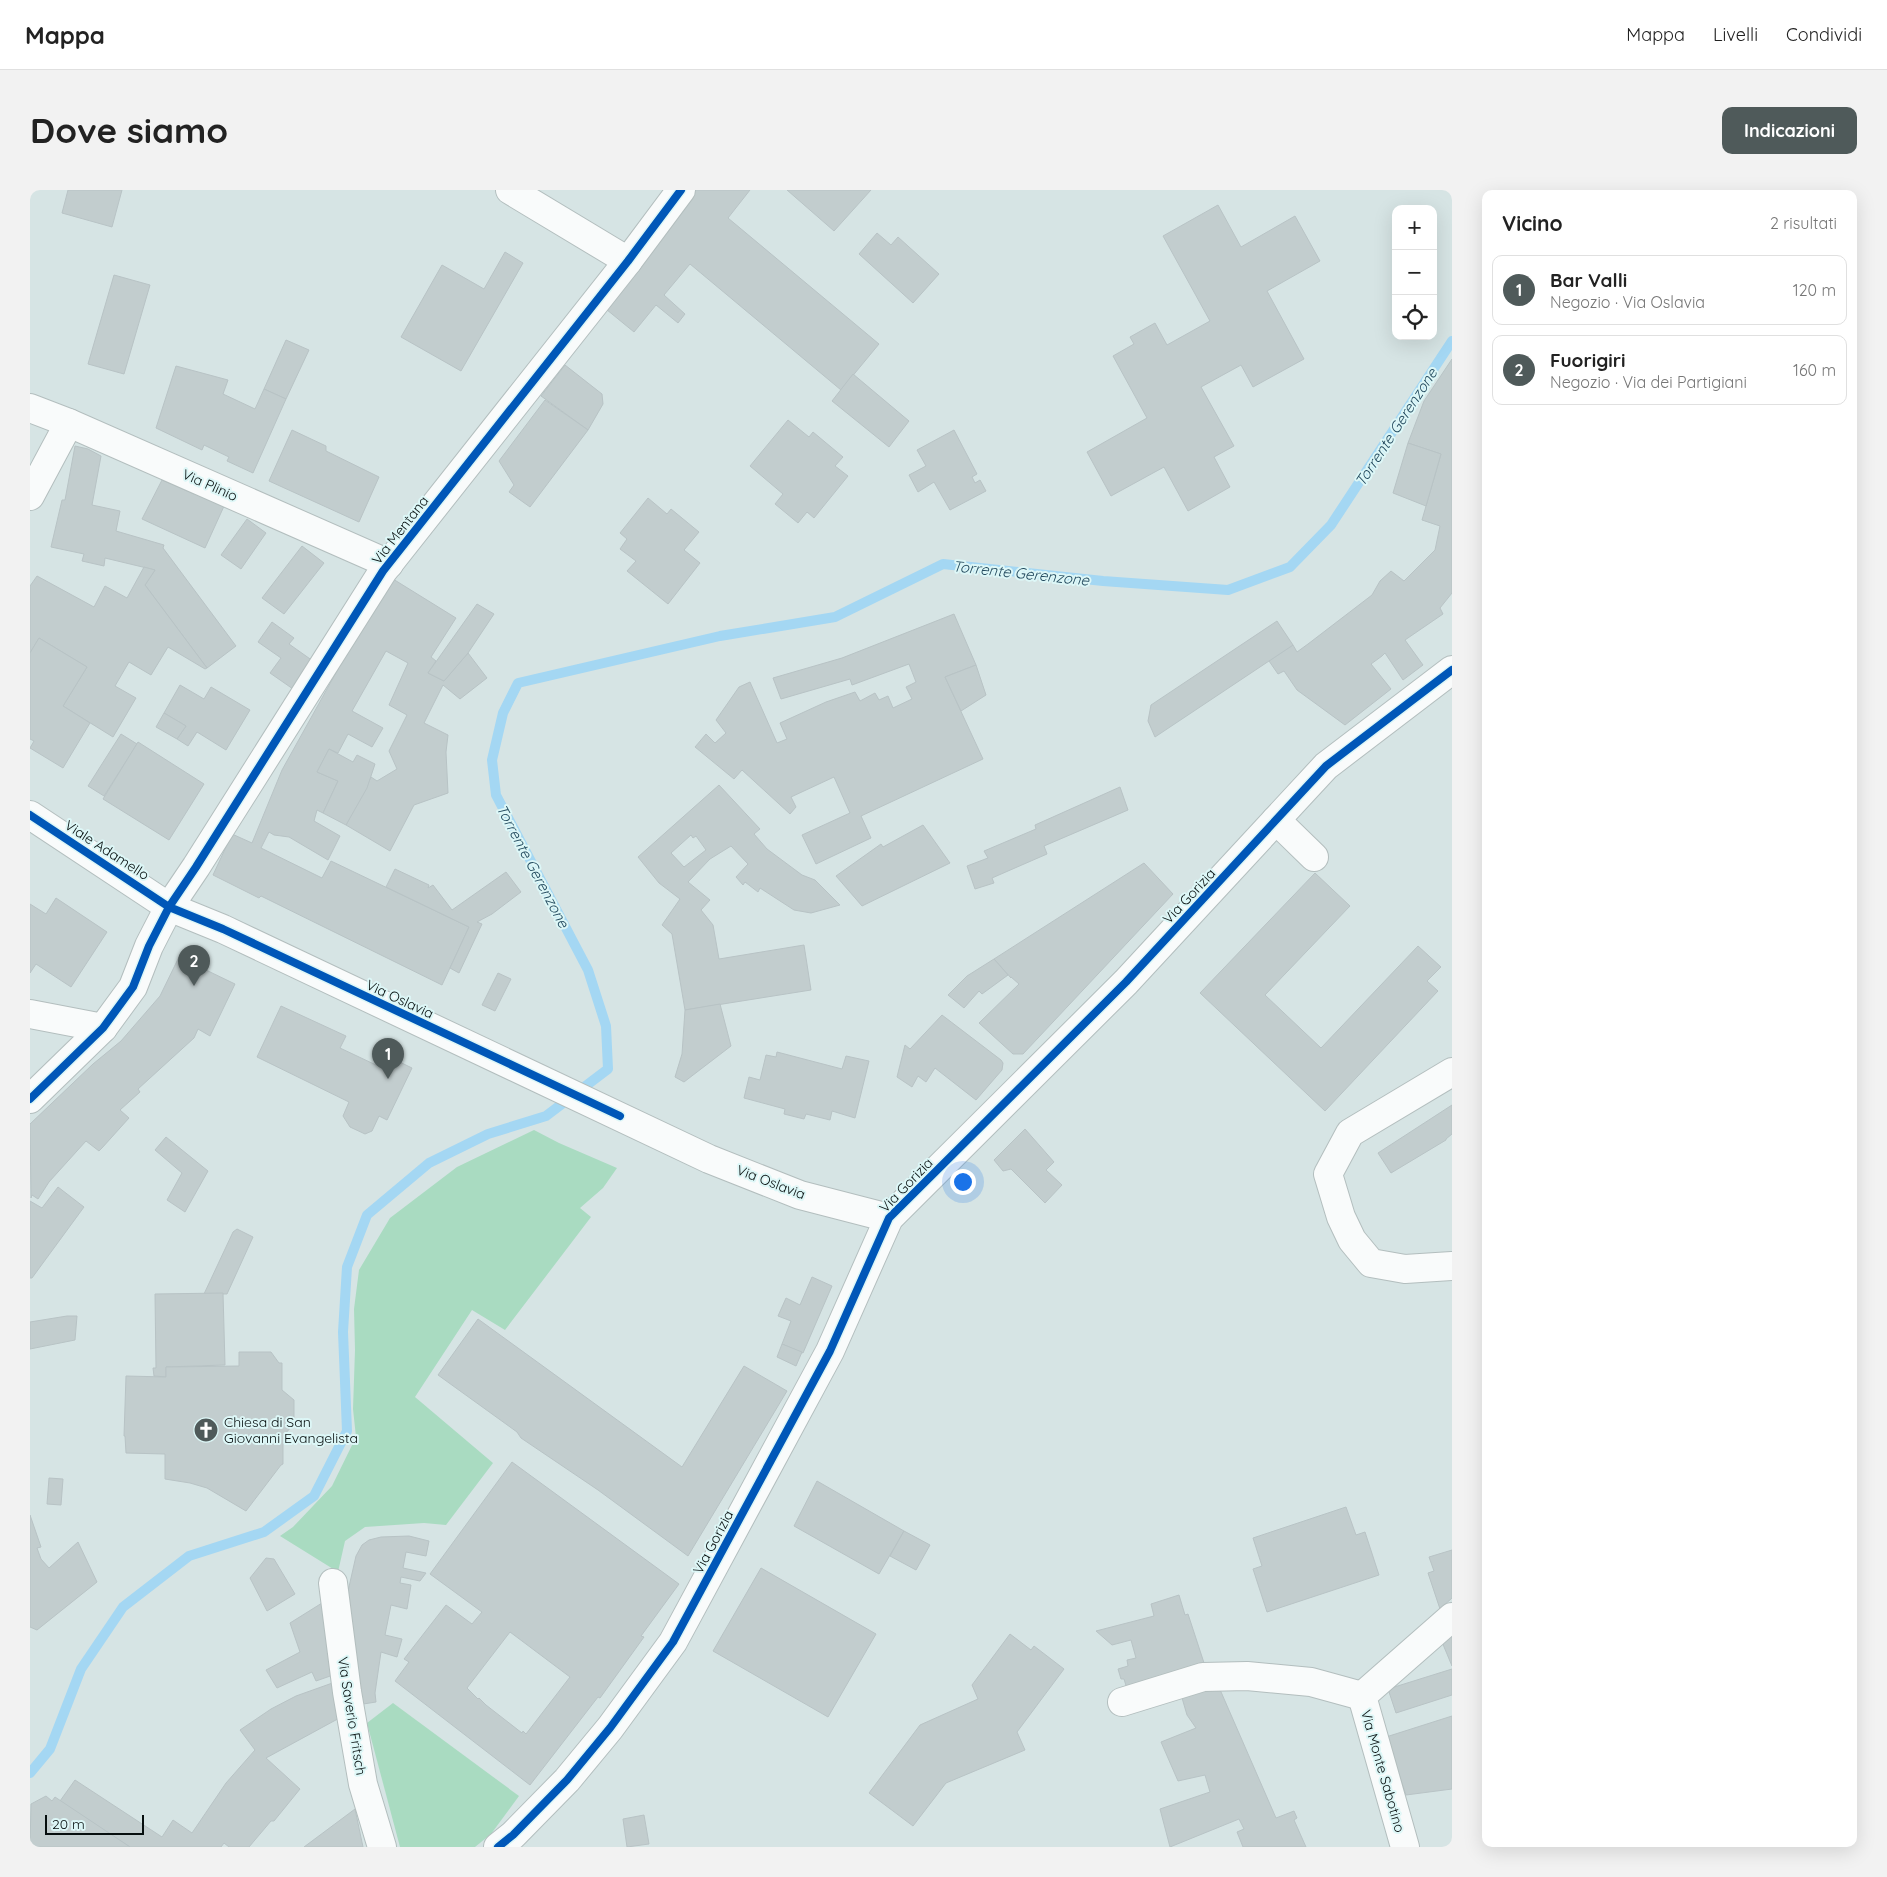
<!DOCTYPE html>
<html lang="it">
<meta charset="utf-8">
<style>
body{margin:0;font-family:Quicksand,sans-serif;background:#f2f2f2;color:#222}
.controls{position:absolute;right:15px;top:15px;display:grid;overflow:hidden;border-radius:10px;box-shadow:0 5px 20px #0002}
.controls button{width:45px;height:45px;display:grid;place-items:center;padding:0;border:0;border-bottom:1px solid #e0e0e0;background:#fff;color:#222;font:25px sans-serif}
.scale{position:absolute;left:15px;bottom:12px;width:99px;box-sizing:border-box;padding-left:5px;border:2px solid #070f0f;border-top:0;font-size:14px;line-height:18px;white-space:nowrap;color:#070f0f;-webkit-text-stroke:4px #ddf7f7;paint-order:stroke}
.you{position:absolute;left:932px;top:991px;width:18px;height:18px;margin:-12px;border:4px solid #fff;border-radius:50%;background:#1a73e8;box-shadow:0 0 0 8px #1a73e833}
.badge{display:grid;place-items:center;width:32px;height:32px;border-radius:50%;background:#4f5a5a;color:#fff;font-size:16px;font-weight:700}
.pin{position:absolute;translate:-50% -41px;filter:drop-shadow(0 1px 2px #0008)}
.pin::after{content:'';position:absolute;top:26px;width:18px;height:15px;background:inherit;clip-path:polygon(0 0,100% 0,50% 100%)}
.list{margin:0;padding:0;list-style:none}
h2{display:flex;justify-content:space-between;align-items:center;height:65px;margin:0;padding:0 20px;font-size:21px}
h2 small{font-size:16px;font-weight:400;color:#767676}
.list li{display:grid;grid-template-columns:32px 1fr auto;gap:15px;align-items:center;box-sizing:border-box;height:70px;margin:0 10px 10px;padding:0 10px;border:1px solid #e0e0e0;border-radius:10px}
.list b{display:block;font-size:19px;white-space:nowrap}
.list p{margin:0;font-size:16px;white-space:nowrap;color:#767676}
.list em{font-size:16px;font-style:normal;color:#767676}
.icon{flex:none;width:28px;height:28px;fill:none;stroke:currentColor;stroke-width:2;stroke-linecap:round;stroke-linejoin:round}
.map{position:relative;flex:none;width:1422px;height:1657px;overflow:hidden;border-radius:10px}
header{display:flex;align-items:center;gap:30px;box-sizing:border-box;height:70px;padding:0 25px;background:#fff;border-bottom:1px solid #e0e0e0}
header strong{font-size:24px}
nav{display:flex;gap:28px;margin-inline-start:auto;font-size:18px}
.intro{display:flex;align-items:center;justify-content:space-between;box-sizing:border-box;height:120px;padding:0 30px}
h1{margin:0;font-size:35px}
.button{padding:12px 22px;border-radius:10px;background:#4f5a5a;color:#fff;font-size:18px;font-weight:700}
main{display:flex;gap:30px;padding:0 30px}
aside{flex:1;background:#fff;border-radius:10px;box-shadow:0 5px 20px #0002}
.map>svg:first-child{display:block}
.green{fill:#a9dbc1}
.lines{fill:none;stroke-linecap:round;stroke-linejoin:round}
.stream{stroke:#a4d7f3;stroke-width:10}
.building{fill:#c2cdce;stroke:#b8c3c5;fill-rule:evenodd}
.minor-casing{stroke:#b3bebe;stroke-width:30}
.minor{stroke:#f9fbfb;stroke-width:28}
.cycleway-casing{stroke:#ddf7f7;stroke-width:11}
.cycleway{stroke:#0057b8;stroke-width:8}
.labels{text-anchor:middle;dominant-baseline:central;stroke-width:4;stroke-linejoin:round;paint-order:stroke}
.street-label{font-size:14px;fill:#070f0f;stroke:#ddf7f7}
.poi-label{font-size:14px;fill:#070f0f;stroke:#ddf7f7;text-anchor:start}
.water-label{font-size:15px;font-style:italic;fill:#234a5e;stroke:#ddf7f7}
</style>
<header>
<strong>Mappa</strong>
<nav><a>Mappa</a><a>Livelli</a><a>Condividi</a></nav>
</header>
<div class="intro"><h1>Dove siamo</h1><a class="button">Indicazioni</a></div>
<main>
<div class="map">
<svg width="1422" height="1657" viewBox="0 0 1422 1657">
<rect width="100%" height="100%" fill="#d6e4e4"/>
<g class="green">
<path d="M504 940 529 953 587 978 573 998 550 1018 561 1027 475 1140 442 1120 385 1207 463 1273 416 1335 394 1333 335 1337 315 1351 308 1382 250 1346 263 1337 302 1296 326 1247 323 1219 325 1160 324 1119 329 1080 360 1028 427 977Z"/>
<path d="M363 1513 489 1606 461 1644 445 1657H370L337 1533Z"/>
</g>
<g class="lines">
<path class="stream" d="M0 1583 20 1559 51 1479 93 1417 159 1366 234 1342 284 1306 317 1241 313 1142 317 1077 337 1025 399 973 458 944 516 926 578 879 576 836 558 780 466 605 462 570 473 523 488 493 690 446 805 427 913 374 1073 391 1198 400 1260 377 1301 335 1422 151"/>
</g>
<g class="building">
<path d="M38 0H92L82 37 32 23Z"/>
<path d="M664 0H720L698 28 849 154 811 200 660 74 634 105 655 124 648 133 626 115 604 142 571 115Z"/>
<path d="M757 0H841L804 41Z"/>
<path d="M1188 15 1211 57 1265 26 1290 71 1237 101 1274 169 1223 197 1211 175 1171 197 1204 256 1184 267 1200 297 1158 321 1134 277 1081 306 1057 262 1117 228 1083 166 1104 154 1100 147 1125 133 1137 155 1180 131 1133 46Z"/>
<path d="M847 43 861 55 868 47 909 84 883 113 829 64Z"/>
<path d="M475 62 493 73 431 181 371 147 412 75 454 99Z"/>
<path d="M84 85 120 95 94 184 58 174Z"/>
<path d="M256 150 279 160 256 209 234 199Z"/>
<path d="M1422 169V403L1410 418 1413 424 1375 450 1393 475 1373 490 1355 463 1352 466 1341 474 1361 499 1315 535 1267 500 1254 481 1248 484 1239 471 1263 455 1267 462 1278 454 1342 405 1350 391 1361 381 1374 391 1405 360 1410 336 1392 330 1411 264 1378 253 1394 211Z"/>
<path d="M535 175 572 204 573 214 558 240 511 206Z"/>
<path d="M146 176 198 190 193 204 225 219 234 199 256 209 223 283 197 271 199 267 174 255 172 260 126 238Z"/>
<path d="M823 184 879 231 859 257 802 211Z"/>
<path d="M515 210 558 240 500 317 479 302 484 295 469 271Z"/>
<path d="M758 230 779 247 783 242 813 267 805 276 818 286 784 328 777 322 768 333 745 314 753 304 720 276Z"/>
<path d="M262 240 296 256V261L349 287 329 332 239 291Z"/>
<path d="M924 240 947 284 942 287 945 293 950 290 956 301 920 320 904 292 888 302 879 285 896 276 887 260Z"/>
<path d="M1378 253 1411 264 1396 316 1363 303Z"/>
<path d="M45 256 58 259 71 266 62 315 90 321 86 341 134 355 133 358 206 456 177 478 115 395 125 380 75 368 74 376 52 371 54 364 21 357 32 310H35Z"/>
<path d="M132 290 164 304 165 301 195 314 175 358 112 329Z"/>
<path d="M618 308 637 324 641 319 669 342 654 360 670 373 638 414 597 381 606 371 590 359 597 349 590 343Z"/>
<path d="M217 329 236 343 211 379 191 365Z"/>
<path d="M272 356 294 373 254 424 232 408Z"/>
<path d="M114 377 125 380 115 395 177 478 175 479 138 457 121 485 99 472 85 496 106 508 83 547 33 516 57 477 9 448 0 463V396L7 386 64 417 75 396 97 408Z"/>
<path d="M363 389 426 428 401 467 406 471 398 483 414 491 438 463 457 488 430 509 413 495 394 533 418 545 416 562 418 603 384 615 360 661 316 635 341 587 347 591 367 579 359 561 377 525 359 515 378 473 356 461 322 521 353 538 342 557 318 544 308 563 299 559 287 582 308 591 293 623 287 620 284 631 310 646 298 670 259 647 244 645 239 642 231 658 292 688 301 671 439 737 412 795 231 706 229 708 183 685 202 644 222 653 252 580 327 445Z"/>
<path d="M447 414 464 424 438 463 414 491 398 483Z"/>
<path d="M924 424 946 475 915 487 953 569 831 626 841 648 786 674 772 645 820 623 804 587 761 607 766 617 760 624 712 580 704 589 665 557 676 544 685 553 696 543 686 530 709 497 720 492 747 553 757 549 750 533 796 512 825 502 830 511 845 503 849 510 858 506 863 518 882 509 876 497 886 492 879 474 822 495 820 489 751 509 743 488 812 468Z"/>
<path d="M1247 431 1263 455 1125 547 1118 531 1121 515Z"/>
<path d="M242 432 264 448 259 454 283 471 263 499 240 483 251 468 228 452Z"/>
<path d="M9 448 57 477 33 516 60 533 33 578 0 558 4 551 0 549V463Z"/>
<path d="M946 475 956 505 931 521 915 487Z"/>
<path d="M150 495 174 509 181 497 220 520 196 560 167 542 158 556 147 549 156 536 134 523Z"/>
<path d="M134 523 156 536 147 549 126 537Z"/>
<path d="M91 544 107 554 74 606 58 596Z"/>
<path d="M108 552 174 594 139 650 73 609Z"/>
<path d="M299 559 323 572 327 565 345 574 337 598 316 635 293 623 308 591 287 582Z"/>
<path d="M689 595 730 639 724 644 737 659 772 685 785 690 810 715 781 723 764 720 730 698 728 702 715 692 713 695 706 687 718 674 701 656 680 669 658 692 680 710 671 720 683 735 689 769 774 755 781 800 655 820 642 744 632 735 650 709 629 693 608 667ZM661 645 663 648 666 646 676 660 654 677 641 663Z"/>
<path d="M1090 597 1098 620 1014 656 1017 664 962 688 964 693 945 699 937 676 958 668 954 661 1006 639 1005 635Z"/>
<path d="M893 635 920 673 832 716 806 686 851 654 853 657Z"/>
<path d="M1114 673 1143 704 993 864H983L949 833 989 794 981 787V788L964 769Z"/>
<path d="M365 679 399 695 398 698 403 695 422 720 476 682 491 702 462 724 447 732 452 734 429 783 420 778 439 737 356 697Z"/>
<path d="M1285 683 1320 716 1235 805 1291 858 1388 756 1411 777 1397 791 1408 801 1295 921 1170 803Z"/>
<path d="M26 708 77 742 41 797 6 774 0 783V714L16 724Z"/>
<path d="M149 767 205 794 180 846 168 839 164 848 108 899 110 902 90 920 99 928 72 958 69 961 56 951 19 992 8 1009 2 1005 1 1008 0 934 63 874 91 851 130 806Z"/>
<path d="M964 769 978 785 952 804 949 801 934 818 918 805 937 786Z"/>
<path d="M468 783 481 789 465 821 452 815Z"/>
<path d="M690 814 701 856 654 892 645 887 652 864 655 820Z"/>
<path d="M251 816 316 846 310 858 346 875 351 863 382 878 357 930 349 926 342 941 335 944 320 937 313 926 319 912 227 867Z"/>
<path d="M912 825 971 870 973 873 972 880 946 910 905 878 896 892 888 886 882 897 867 887 875 855 880 859Z"/>
<path d="M747 862 812 879 816 866 839 871 825 928 802 921 800 930 776 924 774 929 754 924 755 919 714 908 719 887 730 890 736 865 746 867Z"/>
<path d="M1422 915V944L1416 949V950L1361 983 1348 963Z"/>
<path d="M995 939 1024 972 1016 980 1032 995 1015 1013 981 979 973 981 964 970Z"/>
<path d="M136 947 178 981 155 1022 137 1010 152 983 125 960Z"/>
<path d="M28 997 54 1017 2 1088H0V1011L12 1018Z"/>
<path d="M207 1039 223 1047 197 1104H174L203 1042Z"/>
<path d="M782 1087 802 1096 773 1163 752 1154 761 1131 748 1126 756 1108 770 1115Z"/>
<path d="M193 1103 195 1175 136 1177V1187L124 1186 123 1178H126L125 1104Z"/>
<path d="M37 1126H47L45 1150 0 1159V1132Z"/>
<path d="M448 1129 652 1277 714 1176 757 1201 658 1366 568 1300 491 1248 487 1242 408 1185Z"/>
<path d="M752 1154 772 1162 766 1176 747 1167Z"/>
<path d="M209 1162H241L249 1173H252V1200L264 1210V1234L253 1246V1274L251 1275 216 1321 177 1298 160 1293 135 1289V1264L96 1263 95 1246H94L96 1186 136 1187V1177L209 1176Z"/>
<path d="M482 1272 649 1394 611 1446 614 1447 570 1508 568 1507 500 1595 365 1491 379 1472 374 1469 416 1415 442 1434 452 1422 400 1384ZM480 1442 540 1487 496 1544 493 1541 492 1543 456 1515 449 1508 448 1509 437 1498Z"/>
<path d="M19 1288 33 1289 31 1315 17 1314Z"/>
<path d="M787 1291 874 1341 849 1384 764 1336Z"/>
<path d="M1316 1317 1326 1345 1335 1342 1349 1385 1237 1422 1223 1379 1232 1376 1223 1348Z"/>
<path d="M0 1325 11 1357 7 1358 11 1369 19 1378 48 1352 67 1392 7 1440 0 1437Z"/>
<path d="M874 1341 900 1355 886 1380 860 1366Z"/>
<path d="M379 1346 399 1351 396 1366 376 1362 373 1378 396 1383 390 1391 371 1387 370 1393 381 1395 377 1419 361 1415 355 1445 372 1449 367 1467 351 1462 345 1503 346 1512 327 1515 320 1476 323 1438 316 1410 326 1366 332 1355 339 1350 351 1347Z"/>
<path d="M1422 1360V1408L1410 1419 1398 1383 1404 1381 1399 1367Z"/>
<path d="M236 1368 244 1369 265 1404 237 1421 220 1388Z"/>
<path d="M731 1378 846 1444 798 1527 683 1461Z"/>
<path d="M1149 1405 1155 1425 1158 1424 1176 1479 1098 1502 1094 1489H1091L1088 1479 1098 1476 1097 1470 1106 1468 1101 1450 1082 1455 1066 1441 1124 1426 1121 1414Z"/>
<path d="M292 1413 306 1484 286 1491 282 1482 247 1498 236 1480 270 1462 260 1433Z"/>
<path d="M980 1444 1001 1460 1004 1456 1034 1479 987 1542 995 1560 916 1593 883 1636 839 1603 890 1535 948 1509 942 1495Z"/>
<path d="M1422 1444V1476L1412 1452Z"/>
<path d="M1422 1479V1505L1366 1523 1358 1499Z"/>
<path d="M308 1491 315 1525 236 1568 270 1599 244 1631H241L219 1657H199L194 1653 191 1657H100L30 1611 45 1590 132 1647 143 1630 162 1643 196 1593 225 1560 210 1540 241 1519 266 1506Z"/>
<path d="M1188 1495 1246 1628 1264 1621 1267 1628 1264 1630 1276 1657H1213L1207 1642 1214 1639 1209 1629 1140 1657 1130 1619 1180 1602 1175 1585 1148 1591 1131 1552 1166 1538 1157 1525 1150 1501Z"/>
<path d="M1422 1526V1599L1376 1605 1356 1547Z"/>
<path d="M16 1606 22 1611 25 1607 100 1657H0L1 1614Z"/>
<path d="M325 1619 333 1657H274Z"/>
<path d="M614 1625 619 1654 597 1657 593 1629Z"/>
</g>
<g class="lines">
<defs>
<g id="minor">
<path d="M480 0 598 71"/>
<path d="M0 218 39 233 359 374"/>
<path d="M0 306 39 233"/>
<path d="M0 625 139 717 193 739 679 969 770 1005 859 1028"/>
<path d="M1246 630 1284 667"/>
<path d="M0 824 73 838"/>
<path d="M1422 882 1320 943 1298 984 1311 1027 1322 1050 1341 1073 1375 1079 1422 1076"/>
<path d="M0 909 73 838 103 797 119 756 139 717 166 677 353 381 598 71 651 0"/>
<path d="M303 1393 317 1502 333 1594 352 1657"/>
<path d="M1092 1512 1173 1487 1217 1486 1281 1492 1332 1506"/>
<path d="M468 1657 483 1645 537 1590 580 1538 643 1452 800 1161 859 1028 1096 792 1296 576 1422 480"/>
<path d="M1375 1657 1332 1506 1422 1427"/>
</g>
</defs>
<use href="#minor" class="minor-casing"/>
<use href="#minor" class="minor"/>
<defs>
<g id="cycleway">
<path d="M0 625 139 717 193 739 590 926"/>
<path d="M0 909 73 838 103 797 119 756 139 717 166 677 353 381 598 71 651 0"/>
<path d="M468 1657 483 1645 537 1590 580 1538 643 1452 800 1161 859 1028 1096 792 1296 576 1422 480"/>
</g>
</defs>
<use href="#cycleway" class="cycleway-casing"/>
<use href="#cycleway" class="cycleway"/>
</g>
<defs>
<symbol id="church-disc" viewBox="-11 -11 22 22"><circle r="9.5" fill="#4f5a5a" stroke="#ddf7f7"/><path d="M-1.2-6h2.4v3.5h3.3v2.4h-3.3V6h-2.4V-.1h-3.3v-2.4h3.3Z" fill="#fff"/></symbol>
</defs>
<g fill-rule="evenodd">
<use href="#church-disc" x="162" y="1226" width="28" height="28"/>
</g>
<g class="labels">
<g class="street-label">
<text transform="translate(180 295) rotate(24)">Via Plinio</text>
<text transform="translate(370 340) rotate(-52)">Via Mentana</text>
<text transform="translate(77 660) rotate(33)">Viale Adamello</text>
<text transform="translate(1159 706) rotate(-47)">Via Gorizia</text>
<text transform="translate(370 809) rotate(25)">Via Oslavia</text>
<text transform="translate(741 992) rotate(21)">Via Oslavia</text>
<text transform="translate(876 995) rotate(-46)">Via Gorizia</text>
<text transform="translate(683 1352) rotate(-62)">Via Gorizia</text>
<text transform="translate(322 1526) rotate(81)">Via Saverio Fritsch</text>
<text transform="translate(1353 1581) rotate(74)">Via Monte Sabotino</text>
</g>
<g class="poi-label">
<text x="194" y="1232">Chiesa di San<tspan x="194" dy="16">Giovanni Evangelista</tspan></text>
</g>
<g class="water-label">
<text transform="translate(1366 237) rotate(-57)">Torrente Gerenzone</text>
<text transform="translate(991 383) rotate(6)">Torrente Gerenzone</text>
<text transform="translate(503 676) rotate(62)">Torrente Gerenzone</text>
</g>
</g>
</svg>
<div class="controls">
<button>+</button>
<button>−</button>
<button><svg class="icon" aria-label="locate" viewBox="0 0 24 24"><circle cx="12" cy="12" r="6"/><path d="M12 2v4M12 18v4M2 12h4M18 12h4"/></svg></button>
</div>
<div class="scale">20 m</div>
<div class="you"></div>
<div class="pin badge" style="left:358px;top:889px">1</div>
<div class="pin badge" style="left:164px;top:796px">2</div>
</div>
<aside>
<h2>Vicino<small>2 risultati</small></h2>
<ul class="list">
<li><span class="badge">1</span><div><b>Bar Valli</b><p>Negozio · Via Oslavia</p></div><em>120 m</em></li>
<li><span class="badge">2</span><div><b>Fuorigiri</b><p>Negozio · Via dei Partigiani</p></div><em>160 m</em></li>
</ul>
</aside>
</main>
